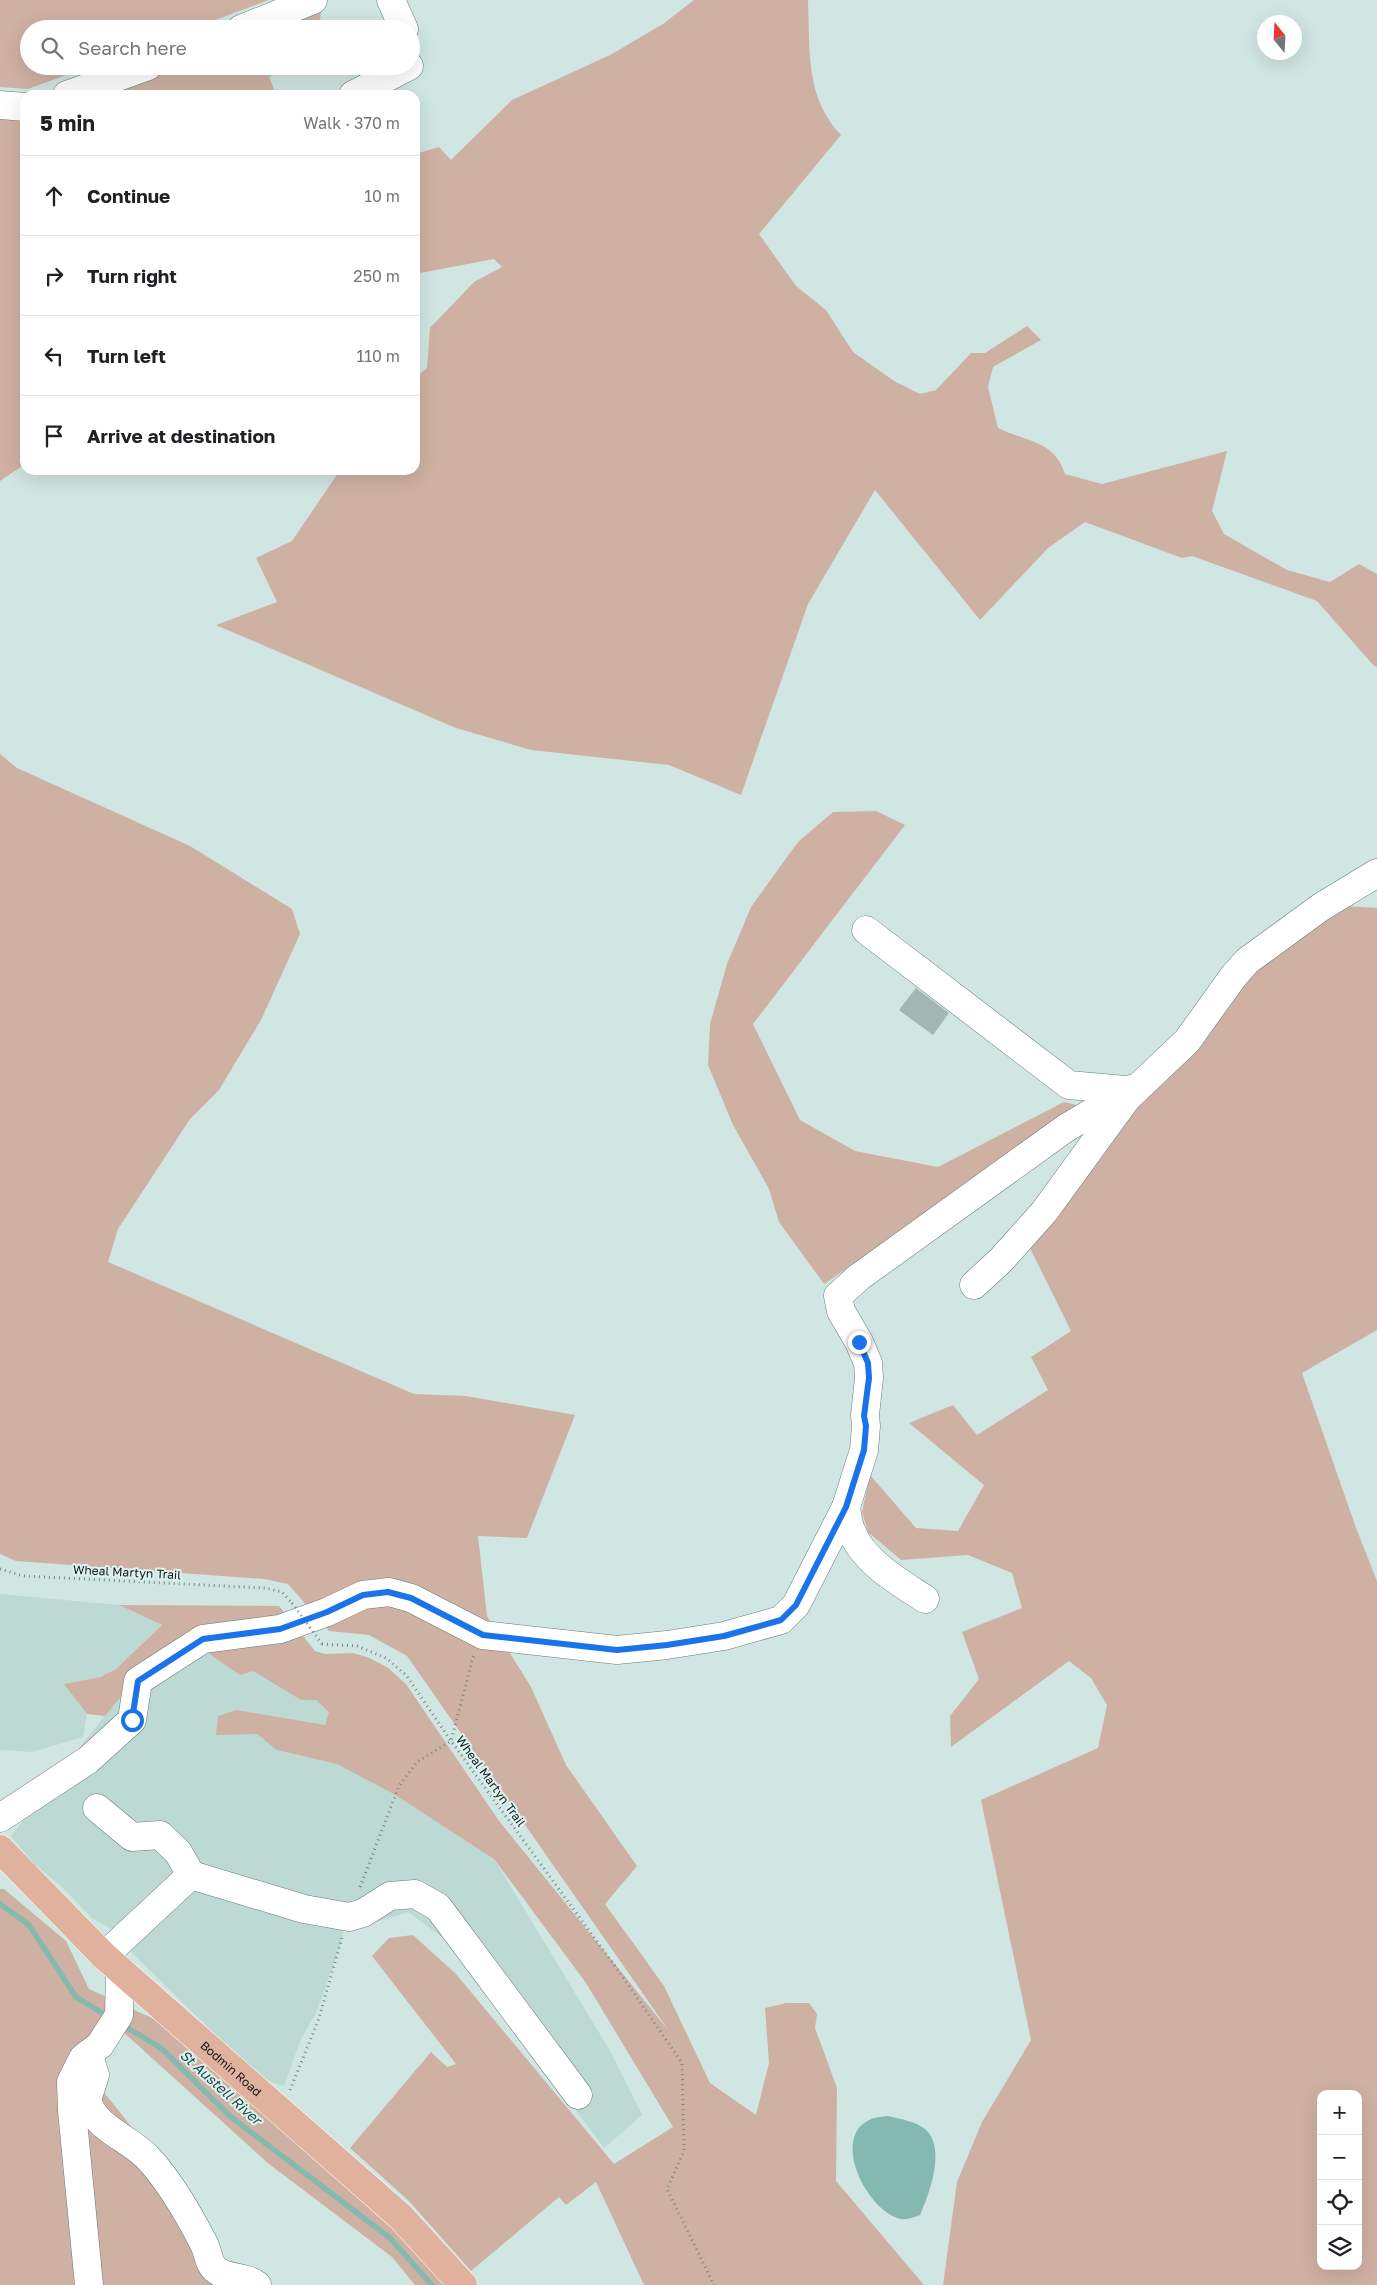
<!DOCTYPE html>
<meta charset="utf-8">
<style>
body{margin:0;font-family:"Golos Text",sans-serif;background:#f6f6f6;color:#202124}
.controls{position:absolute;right:15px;bottom:15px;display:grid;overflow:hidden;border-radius:10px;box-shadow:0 5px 20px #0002}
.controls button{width:45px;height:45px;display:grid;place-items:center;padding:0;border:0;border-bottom:1px solid #e0e0e0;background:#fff;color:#202124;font:25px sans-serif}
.compass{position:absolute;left:1257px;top:15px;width:45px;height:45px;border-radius:50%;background:#fff;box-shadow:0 5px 20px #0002;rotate:342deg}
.stop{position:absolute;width:15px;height:15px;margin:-11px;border:4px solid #1a73e8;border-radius:50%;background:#fff}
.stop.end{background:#1a73e8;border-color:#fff;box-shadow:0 1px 5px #0008}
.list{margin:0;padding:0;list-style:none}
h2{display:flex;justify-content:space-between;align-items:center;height:65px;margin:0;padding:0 20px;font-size:21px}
h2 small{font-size:16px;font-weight:400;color:#757577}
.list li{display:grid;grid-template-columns:32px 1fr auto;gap:15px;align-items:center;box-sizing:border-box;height:80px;padding:0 20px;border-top:1px solid #e0e0e0}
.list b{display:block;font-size:19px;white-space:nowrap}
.list em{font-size:16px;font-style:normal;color:#757577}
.icon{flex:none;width:28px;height:28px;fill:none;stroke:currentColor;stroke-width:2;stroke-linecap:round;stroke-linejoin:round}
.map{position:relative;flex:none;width:1377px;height:2285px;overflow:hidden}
.search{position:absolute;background:#fff;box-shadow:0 5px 20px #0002;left:20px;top:20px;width:400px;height:55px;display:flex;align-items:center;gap:12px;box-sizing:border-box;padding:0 18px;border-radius:28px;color:#757577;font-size:19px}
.panel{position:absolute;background:#fff;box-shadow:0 5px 20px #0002;left:20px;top:90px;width:400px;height:385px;border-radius:15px}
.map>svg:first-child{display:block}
.built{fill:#bcd9d4}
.green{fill:#cfb1a3;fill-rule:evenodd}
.water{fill:#84b9b0}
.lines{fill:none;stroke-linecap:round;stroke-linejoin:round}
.stream{stroke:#84b9b0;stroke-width:5.5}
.building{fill:#a2b7b3}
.minor-casing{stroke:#687c78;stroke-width:29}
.major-casing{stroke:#fff;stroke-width:29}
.path{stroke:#798885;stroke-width:3;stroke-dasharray:1 4;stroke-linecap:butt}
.minor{stroke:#fff;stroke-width:28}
.major{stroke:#e0b29d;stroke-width:28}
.path-bridge{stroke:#798885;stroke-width:3;stroke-dasharray:1 4;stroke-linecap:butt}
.route{stroke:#1a73e8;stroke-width:6}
.labels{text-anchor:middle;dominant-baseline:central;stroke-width:4;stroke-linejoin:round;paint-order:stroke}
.street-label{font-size:12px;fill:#111817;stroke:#ddf3ef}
.water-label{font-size:14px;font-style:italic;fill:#1b4b45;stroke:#ddf3ef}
</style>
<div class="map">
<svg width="1377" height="2285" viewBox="0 0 1377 2285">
<rect width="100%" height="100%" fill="#d0e6e2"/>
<g class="built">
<path d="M0 1594 119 1605 162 1625 116 1669 100 1677 65 1684 87 1714 83 1737 32 1752 0 1750Z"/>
<path d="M215 1643 329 1681 392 1793 494 1859 609 2049 642 2115 604 2148 454 1946 408 1912 361 1927H344L341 1943 317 2011 301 2039 284 2086 263 2079 221 2040 141 1962 111 1929 92 1918 62 1887 32 1862 11 1836 117 1700 171 1671Z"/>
</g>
<g class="green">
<path d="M0 0H269L191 29H29V66H91L28 89 0 87Z"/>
<path d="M694 0H808C810 49 805 98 841 135L759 234 796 286 826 310 853 352 894 381 920 394 936 390 971 353H985L1027 326 1041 340 993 367 988 387 998 428C1026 442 1054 440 1065 474L1102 484 1227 451 1212 511 1224 534 1287 570 1330 582 1359 564 1377 574V667L1374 666 1317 601 1192 556 1182 558 1085 522 1048 548 980 620 875 490 808 604 741 795 669 765 531 750 456 728 216 625 277 602 256 558 292 541 340 470H415V378L427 368 430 328 474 282 502 267 494 259 415 274V154L439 147 451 160 512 100 610 55 663 24Z"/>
<path d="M322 8 318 29H269Z"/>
<path d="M173 66H290L269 77 276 95H97Z"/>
<path d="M0 116 25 118V464L0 481Z"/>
<path d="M0 754 17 768 190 846 292 909 300 934 261 1020 219 1090 190 1119 118 1229 108 1262 414 1394 466 1396 575 1415 527 1538 478 1536 487 1616 531 1687 566 1765 637 1866 605 1904 664 1986 710 2083 756 2115 769 2063 765 2008 786 2003H809L817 2014 815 2028 837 2088 836 2181 924 2285H644L596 2182 566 2205 559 2197 471 2271 409 2201 350 2148 431 2052 447 2067 456 2064 372 1956 389 1938 413 1935 456 1974 614 2164 673 2127 586 1983 494 1859 392 1793 337 1764 277 1750 257 1734 216 1735 218 1716 236 1710 325 1725 329 1712 316 1700H301L253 1671 240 1675 204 1650 171 1671 118 1700 105 1716 87 1714 64 1684 100 1677 116 1669 162 1625 119 1605 279 1606 315 1651 325 1654 353 1653 367 1657 387 1667 406 1684 499 1821 669 2031 407 1656 369 1635 329 1631 288 1584 264 1579 16 1561 0 1554Z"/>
<path d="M876 811 905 825 753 1024 800 1120 855 1151 938 1167 1064 1102 1085 1107 824 1284 779 1222 769 1189 733 1125 708 1065 710 1024 727 964 751 907 798 842 833 812Z"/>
<path d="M1345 906 1377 908V1330L1302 1373 1356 1528 1377 1581V2285H943L957 2182 982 2122 1031 2040 981 1800 1098 1748 1107 1705 1091 1678 1069 1661 951 1747 950 1716 979 1679 962 1632 1022 1608 1012 1573 968 1555 901 1560 868 1532 862 1512 870 1475 916 1528 958 1531 984 1485 909 1423 953 1405 977 1435 1048 1390 1031 1357 1071 1331 1027 1242 1136 1103 1219 1017 1261 964ZM1321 2094H1358V2266H1321Z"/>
<path d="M0 1889H4L66 1941 89 1989 167 2025 377 2207 448 2285H415L392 2257 269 2164 121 2030 83 2066 134 2130 149 2176 207 2276 216 2285H0Z"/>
</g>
<path class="water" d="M888 2116C900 2119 915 2121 925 2129 947 2148 929 2194 920 2215 914 2217 908 2220 901 2219 863 2211 821 2118 888 2116Z"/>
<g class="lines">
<g class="stream">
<path d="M0 1904 29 1925 76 1997 109 2017"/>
<path d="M121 2024 161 2048 231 2117 390 2238 432 2285"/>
</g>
</g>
<path class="building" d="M916 988 949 1013 933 1035 899 1010Z"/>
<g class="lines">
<defs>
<g id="minor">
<path d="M391 0 404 29"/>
<path d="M241 29 313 0"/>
<path d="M67 95 148 66"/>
<path d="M353 95 409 66"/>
<path d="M0 105 25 107"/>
<path d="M866 930 1069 1085 1125 1090 1137 1088"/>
<path d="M974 1285 1001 1260 1044 1212 1127 1098 1187 1041 1233 977 1247 961 1321 907 1377 873"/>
<path d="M846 1507C847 1514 848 1523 851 1530 863 1562 898 1581 925 1599"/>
<path d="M97 1808 132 1837 160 1835 178 1852 191 1875"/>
<path d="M0 1818 88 1760 132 1720 138 1681 203 1639 280 1629 327 1612 363 1595 389 1592 411 1598 483 1635 617 1650 667 1645 724 1636 781 1620 796 1605 846 1507 864 1450 866 1426 865 1415 869 1378 868 1363 859 1342 841 1311 838 1296 859 1277 1066 1128 1098 1109 1127 1098"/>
<path d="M104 1956 191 1875 304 1909 349 1917 363 1913 390 1896 415 1894 438 1907 578 2095"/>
<path d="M88 2054 95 2075 87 2100C94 2128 131 2139 149 2159 171 2183 188 2213 203 2242 208 2250 208 2263 215 2269 227 2280 244 2275 257 2285"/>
<path d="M89 2285 72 2111 71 2082 83 2058 100 2045 119 2015 120 1970"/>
</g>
<g id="major">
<path id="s1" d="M0 1849 104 1956 401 2217 463 2285"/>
</g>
</defs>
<use href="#minor" class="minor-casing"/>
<use href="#major" class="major-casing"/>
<g class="path">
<path d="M0 1569 23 1576 266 1588 282 1592 291 1602"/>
<path d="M322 1644 357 1646 386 1658 406 1675 451 1741 620 1973 682 2063 684 2151 667 2189 714 2285"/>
<path d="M360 1887 399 1786 417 1762 451 1741 474 1654"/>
<path d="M290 2090 318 2021 342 1938"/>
</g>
<use href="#minor" class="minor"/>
<use href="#major" class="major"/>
<path class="path-bridge" d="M292 1603 322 1644"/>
</g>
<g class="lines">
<path class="route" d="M132 1720 138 1681 203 1639 280 1629 327 1612 363 1595 388 1592 411 1598 483 1635 617 1650 667 1645 724 1636 781 1620 796 1605 846 1507 864 1450 866 1426 864 1416 869 1378 868 1363 859 1342"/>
</g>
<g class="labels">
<g class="street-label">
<text transform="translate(127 1572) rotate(3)">Wheal Martyn Trail</text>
<text transform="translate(491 1781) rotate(54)">Wheal Martyn Trail</text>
<text stroke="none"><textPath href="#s1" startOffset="319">Bodmin Road</textPath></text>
</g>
<g class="water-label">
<text transform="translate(221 2087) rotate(42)">St Austell River</text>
</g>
</g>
</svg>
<div class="controls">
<button>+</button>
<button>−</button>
<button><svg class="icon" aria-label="locate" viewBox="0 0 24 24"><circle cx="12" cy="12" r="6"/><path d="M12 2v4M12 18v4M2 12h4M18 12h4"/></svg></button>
<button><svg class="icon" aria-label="layers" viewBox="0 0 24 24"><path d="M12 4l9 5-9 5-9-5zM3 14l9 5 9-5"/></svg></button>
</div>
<svg class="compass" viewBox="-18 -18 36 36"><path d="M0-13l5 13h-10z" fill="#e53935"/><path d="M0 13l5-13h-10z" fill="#757577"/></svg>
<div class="stop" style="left:132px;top:1720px"></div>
<div class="stop end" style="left:859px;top:1342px"></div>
<div class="search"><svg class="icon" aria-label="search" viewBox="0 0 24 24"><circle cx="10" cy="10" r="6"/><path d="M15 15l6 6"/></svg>Search here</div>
<section class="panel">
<h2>5 min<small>Walk · 370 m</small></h2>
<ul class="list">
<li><svg class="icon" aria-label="ahead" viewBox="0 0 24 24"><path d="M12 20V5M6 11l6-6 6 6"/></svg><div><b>Continue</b></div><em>10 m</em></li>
<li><svg class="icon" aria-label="right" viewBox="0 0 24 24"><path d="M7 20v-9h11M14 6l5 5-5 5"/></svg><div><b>Turn right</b></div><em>250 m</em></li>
<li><svg class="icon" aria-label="left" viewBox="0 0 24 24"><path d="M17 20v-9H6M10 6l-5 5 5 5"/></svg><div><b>Turn left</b></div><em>110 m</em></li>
<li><svg class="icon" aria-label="arrive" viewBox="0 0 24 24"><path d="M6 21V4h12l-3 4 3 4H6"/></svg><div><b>Arrive at destination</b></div></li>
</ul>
</section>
</div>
